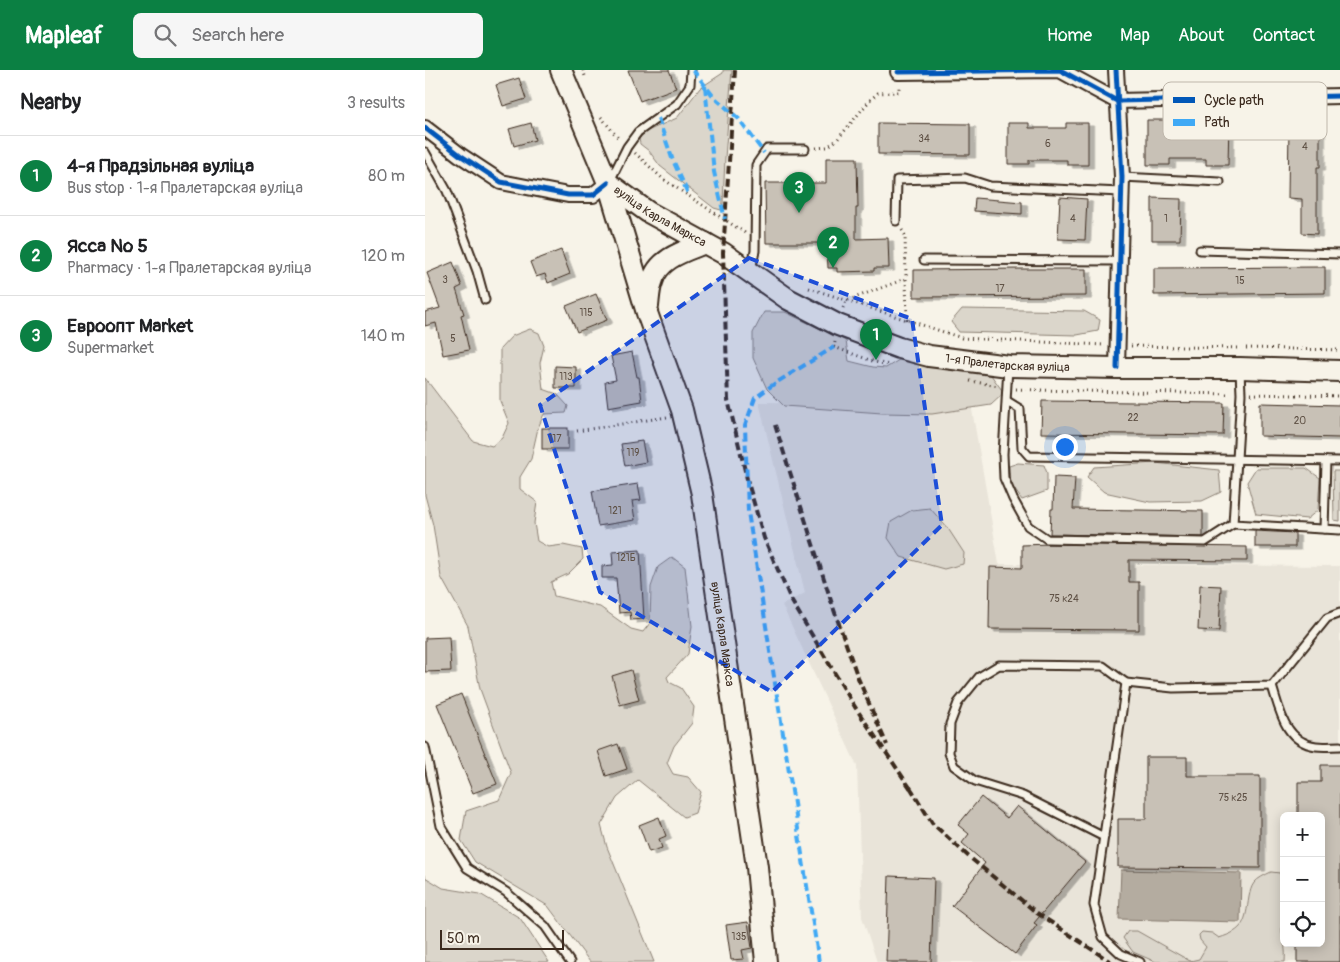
<!DOCTYPE html>
<meta charset="utf-8">
<style>
body{margin:0;font-family:Pangolin,sans-serif;background:#f6f6f6;color:#202124}
.controls{position:absolute;right:15px;bottom:15px;display:grid;overflow:hidden;border-radius:8px;box-shadow:0 2px 12px #0003}
.controls button{width:45px;height:45px;display:grid;place-items:center;padding:0;border:0;border-bottom:1px solid #e0e0e0;background:#fff;color:#202124;font:25px sans-serif}
.scale{position:absolute;left:15px;bottom:12px;width:124px;box-sizing:border-box;padding-left:5px;border:2px solid #3b2a1e;border-top:0;font-size:14px;line-height:18px;white-space:nowrap;color:#3b2a1e;-webkit-text-stroke:4px #f7f3e8;paint-order:stroke}
.you{position:absolute;left:639px;top:376px;width:18px;height:18px;margin:-12px;border:4px solid #fff;border-radius:50%;background:#1a73e8;box-shadow:0 0 0 8px #1a73e833}
.badge{display:grid;place-items:center;width:32px;height:32px;border-radius:50%;background:#0b8043;color:#fff;font-size:16px;font-weight:700}
.pin{position:absolute;translate:-50% -41px;filter:drop-shadow(0 1px 2px #0008)}
.pin::after{content:'';position:absolute;top:26px;width:18px;height:15px;background:inherit;clip-path:polygon(0 0,100% 0,50% 100%)}
.list{margin:0;padding:0;list-style:none}
h2{display:flex;justify-content:space-between;align-items:center;height:65px;margin:0;padding:0 20px;font-size:21px}
h2 small{font-size:16px;font-weight:400;color:#757577}
.list li{display:grid;grid-template-columns:32px 1fr auto;gap:15px;align-items:center;box-sizing:border-box;height:80px;padding:0 20px;border-top:1px solid #e0e0e0}
.list b{display:block;font-size:19px;white-space:nowrap}
.list p{margin:0;font-size:16px;white-space:nowrap;color:#757577}
.list em{font-size:16px;font-style:normal;color:#757577}
.icon{flex:none;width:28px;height:28px;fill:none;stroke:currentColor;stroke-width:2;stroke-linecap:round;stroke-linejoin:round}
.map{position:relative;flex:none;width:915px;height:892px;overflow:hidden}
header{display:flex;align-items:center;gap:30px;box-sizing:border-box;height:70px;padding:0 25px;background:#0b8043;color:#fff}
header strong{font-size:24px}
nav{display:flex;gap:28px;margin-inline-start:auto;font-size:18px}
.search{width:350px;height:45px;background:#f6f6f6;display:flex;align-items:center;gap:12px;box-sizing:border-box;padding:0 18px;border-radius:8px;color:#757577;font-size:19px}
main{display:flex}
aside{flex:1;background:#fff}
.map>svg:first-child{display:block}
.built{fill:#e9e4d9;fill-rule:evenodd}
.green{fill:#dbd6cb;stroke:#8b8074}
.water{fill:#b4aca0;stroke:#84786c}
.building{fill:#c8c1b6;stroke:#3b2a1e;filter:url(#shadow)}
.lines{fill:none;stroke-linecap:round;stroke-linejoin:round}
.service-casing{stroke:#3b2a1e;stroke-width:11}
.minor-casing{stroke:#3b2a1e;stroke-width:18}
.secondary-casing{stroke:#3b2a1e;stroke-width:24}
.path{stroke:#3b2a1e;stroke-width:3;stroke-dasharray:1 4;stroke-linecap:butt}
.service{stroke:#f7f3e8;stroke-width:7}
.minor{stroke:#f7f3e8;stroke-width:14}
.secondary{stroke:#f7f3e8;stroke-width:20}
.rail{stroke:#3b2a1e;stroke-width:4;stroke-dasharray:8 4;stroke-linecap:butt}
.quiet{stroke:#3fa9f5;stroke-width:4;stroke-dasharray:8 4;stroke-linecap:butt}
.cycleway-casing{stroke:#f7f3e8;stroke-width:8}
.cycleway{stroke:#0057b8;stroke-width:5}
.marked{fill:#1d4ed8;fill-opacity:0.2;stroke:#1d4ed8;stroke-width:4;stroke-dasharray:10 6;stroke-linejoin:round}
.labels{text-anchor:middle;dominant-baseline:central;stroke-width:4.5;stroke-linejoin:round;paint-order:stroke}
.number-label{font-size:10px;fill:#5e5044}
.street-label{font-size:12px;fill:#3b2a1e;stroke:#f7f3e8}
.key{fill:#f7f3e8;stroke:#bfb7ab;stroke-width:1}
.key-label{font-size:14px;fill:#3b2a1e}
</style>
<header>
<strong>Mapleaf</strong>
<div class="search"><svg class="icon" aria-label="search" viewBox="0 0 24 24"><circle cx="10" cy="10" r="6"/><path d="M15 15l6 6"/></svg>Search here</div>
<nav><a>Home</a><a>Map</a><a>About</a><a>Contact</a></nav>
</header>
<main>
<aside>
<h2>Nearby<small>3 results</small></h2>
<ul class="list">
<li><span class="badge">1</span><div><b>4-я Прадзільная вуліца</b><p>Bus stop · 1-я Пралетарская вуліца</p></div><em>80 m</em></li>
<li><span class="badge">2</span><div><b>Ясса № 5</b><p>Pharmacy · 1-я Пралетарская вуліца</p></div><em>120 m</em></li>
<li><span class="badge">3</span><div><b>Евроопт Market</b><p>Supermarket</p></div><em>140 m</em></li>
</ul>
</aside>
<div class="map">
<svg width="915" height="892" viewBox="0 0 915 892">
<defs>
<filter id="shadow"><feDropShadow dx="5.5" dy="3" stdDeviation="0" flood-color="#0004"/></filter>
</defs>
<rect width="100%" height="100%" fill="#f7f3e8"/>
<filter id="ink" filterUnits="userSpaceOnUse"><feTurbulence type="fractalNoise" baseFrequency=".02" numOctaves="2"/><feDisplacementMap in="SourceGraphic" scale="10" xChannelSelector="R" yChannelSelector="G"/><feConvolveMatrix kernelMatrix="1 2 1 2 8 2 1 2 1" color-interpolation-filters="sRGB"/></filter>
<g filter="url(#ink)">
<path class="built" d="M334 332 546 334 574 494 915 496V892H452L437 847 432 696 357 535 380 523ZM859 746H896V873H859Z"/>
<g class="green">
<path d="M298 0H307L300 88 298 133 296 140 289 138 235 96 224 81 215 74 214 69 220 62 252 48 275 18 298 3Z"/>
<path d="M537 239 659 241 675 250 673 261 652 265 534 262 526 252Z"/>
<path d="M339 242H360L421 271 424 291 448 297 461 298 477 288 508 292 566 305 579 323 566 335 507 344 457 343 359 336 342 319 328 288V263Z"/>
<path d="M105 259 114 263 119 276 115 293 118 319 132 324 143 336 141 343 119 344 113 358 106 389 95 407V419L112 432 109 453 112 471 123 477 138 475 157 479 158 489 143 504 126 512 129 526 175 537 206 559 218 562 225 553 226 517 233 497 247 487 260 497 267 556 263 584 242 607 244 612 256 618 269 637 267 653 249 676 242 693 248 704 263 707 276 722 270 743 259 747 213 710 192 728 176 755 182 777 229 892H165L123 836 50 792 36 770 41 741 74 730 86 703 55 619 43 556 16 507 8 455 0 425V308L48 371 67 376 77 368 84 353 75 331V279L87 266Z"/>
<path d="M593 393 619 395 622 403V421L597 430 585 413 584 396Z"/>
<path d="M730 393 794 400 796 422 777 431 725 432 679 422 662 407 669 397Z"/>
<path d="M831 398H881L895 408 893 440 882 449 831 444 822 412Z"/>
<path d="M908 401H915V451L909 450Z"/>
<path d="M505 438 524 460 539 483 538 494 519 499 476 487 463 468 466 452 487 440Z"/>
<path d="M846 802 855 803C861 824 855 841 857 862 859 875 861 878 860 892H731L708 882 698 868 703 861H712L765 891 774 889 781 877 775 870 774 865 777 862 787 863 794 868C820 860 820 852 824 827 825 822 826 817 829 813 833 808 840 805 846 802Z"/>
<path d="M0 805V807L18 818 55 824 95 848 124 892H0Z"/>
</g>
<path class="water" d="M696 800 816 803 815 852 694 849Z"/>
<g class="building">
<path d="M203 0H244L251 18 215 31Z"/>
<path d="M94 8 101 29 78 36 71 15Z"/>
<path d="M722 50H745V57H780V50H804L803 95H781V89H745V95H722Z"/>
<path d="M106 53 110 70 89 76 84 59Z"/>
<path d="M453 53 545 54V85L453 84Z"/>
<path d="M583 53H604V58H641V53H663V95H642V90H604V94H583Z"/>
<path d="M864 56H895V97H892V164L877 163V129L863 128Z"/>
<path d="M401 88H432L433 138H431V169L463 168 464 198H449V201L412 202V198H403L402 173H341L340 113H401Z"/>
<path d="M635 127 662 129 660 170 633 169Z"/>
<path d="M550 128 597 132V144L549 141Z"/>
<path d="M727 128 756 129 755 170H727Z"/>
<path d="M136 180 145 204 123 213 120 204 111 207 105 192Z"/>
<path d="M28 192 37 216 31 219 39 244 36 245 44 280 18 285 11 253 0 256V242L15 238 2 203Z"/>
<path d="M900 197V223L729 225V198Z"/>
<path d="M598 199H661V226L489 227V200Z"/>
<path d="M171 224 182 250 152 262 141 236Z"/>
<path d="M207 282 212 307H214L217 331 183 337 180 312 191 310 186 286Z"/>
<path d="M130 296 151 297V318H130Z"/>
<path d="M617 331 799 333 798 365 616 363Z"/>
<path d="M835 333 915 335V368L835 366Z"/>
<rect x="117" y="358" width="26" height="21"/>
<path d="M217 371 221 392 200 396 196 374Z"/>
<path d="M629 407 650 408 648 439 778 441V467L625 464 626 439H628Z"/>
<path d="M213 414 216 430 207 431 210 450 173 456 167 421Z"/>
<path d="M830 461 870 463V477H830Z"/>
<path d="M625 474 822 477V491L704 490V512H714V560L564 559 565 497 597 498V475Z"/>
<path d="M215 480 219 549 206 550 205 542 194 543 191 508H177V496L188 495 187 482Z"/>
<path d="M775 515 796 516 794 561 773 560Z"/>
<path d="M24 567 26 601 0 602V568Z"/>
<path d="M206 600 214 630 195 635 187 606Z"/>
<path d="M36 624 72 714 48 723 12 634Z"/>
<path d="M193 674 202 699 181 706 173 681Z"/>
<path d="M721 687H762V706H835V798L693 797V749H721Z"/>
<path d="M896 695H915V892H872V873H896V746H873V712H896Z"/>
<path d="M556 727 582 748 592 736 660 792 609 853 612 855 590 884 527 836 560 793 537 773 544 764 533 755Z"/>
<path d="M234 747 241 766 234 769 237 778 224 782 214 755Z"/>
<path d="M464 806 509 808 506 892H461Z"/>
<path d="M323 852 327 878 317 880 319 889 306 890 301 855Z"/>
</g>
<g class="lines">
<defs>
<g id="service">
<path d="M0 82 22 121 52 201 60 230"/>
<path d="M697 107 795 112"/>
<path d="M186 109 202 77 213 62 252 34 265 15 266 0"/>
<path d="M471 151 472 110 540 108 565 116 696 122"/>
<path d="M775 180 915 184"/>
<path d="M499 190 694 191"/>
<path d="M326 200 330 181 331 95 342 79H380"/>
<path d="M583 297 578 384 579 408 588 429 603 456 622 469 780 472 808 454"/>
<path d="M815 301 816 324 808 454 915 460"/>
<path d="M582 331 595 339 597 378 604 386 915 391"/>
<path d="M899 459 901 391"/>
<path d="M847 616C855 641 860 672 891 676 899 677 907 676 915 676"/>
<path d="M0 677 16 756 42 798 81 822 120 856 145 892"/>
<path d="M679 767 598 726 550 711 529 696 524 683 525 654 533 633 554 607 574 595 678 596 701 613"/>
<path d="M715 892 696 884 678 867 669 835 701 613 748 618 847 616 902 548 915 543"/>
</g>
<g id="minor">
<path d="M691 0 697 107 692 298"/>
<path d="M473 2 635 0 692 31 915 26"/>
<path d="M0 58 35 85 76 112 143 125H168L183 113"/>
</g>
<g id="secondary">
<path id="s1" d="M136 0 183 113 222 243 257 340 277 424 332 797 341 892"/>
<path id="s2" d="M183 113 223 142 298 183 363 229 413 255 474 278 504 286 584 296 692 298H815L915 301"/>
<path d="M223 236C224 228 224 220 227 212 233 188 260 181 280 173"/>
</g>
</defs>
<use href="#service" class="service-casing"/>
<use href="#minor" class="minor-casing"/>
<use href="#secondary" class="secondary-casing"/>
<g class="path">
<path d="M158 0 161 9"/>
<path d="M176 47 194 69"/>
<path d="M391 78 402 77 412 70 445 30 453 23 474 22V15"/>
<path d="M210 83 238 109 320 163"/>
<path d="M477 160 480 165 482 251"/>
<path d="M384 218 537 268 679 275"/>
<path d="M418 238 421 231 480 209"/>
<path d="M410 272 409 277 450 292 465 295"/>
<path d="M706 276 814 278"/>
<path d="M821 278 915 280"/>
<path d="M545 311 573 316"/>
<path d="M591 319 611 320 805 324"/>
<path d="M826 324 915 326"/>
<path d="M152 361 242 347"/>
</g>
<use href="#service" class="service"/>
<use href="#minor" class="minor"/>
<use href="#secondary" class="secondary"/>
<g class="rail">
<path d="M310 0 298 183 303 330 322 409 339 468 366 530 430 637 488 722"/>
<path d="M350 355 408 537 433 608 462 675"/>
<path d="M485 717 507 753 543 786 612 843 686 892"/>
</g>
<g class="quiet">
<path d="M268 0 289 27 314 49 339 83"/>
<path d="M280 16 289 102 300 149"/>
<path d="M233 48 247 88 264 126"/>
<path d="M394 892 323 442 320 356 330 328 349 314 409 277"/>
</g>
<defs>
<g id="cycleway">
<path d="M691 0 697 107 692 298"/>
<path d="M473 2 635 0 692 31 915 26"/>
<path d="M0 58 35 85 76 112 143 125H168L183 113"/>
</g>
</defs>
<use href="#cycleway" class="cycleway-casing"/>
<use href="#cycleway" class="cycleway"/>
</g>
</g>
<path class="marked" d="M324 188 487 249 517 455 347 622 175 522 115 335Z"/>
<g class="labels">
<g class="number-label">
<text x="499" y="69">34</text>
<text x="623" y="74">6</text>
<text x="880" y="77">4</text>
<text x="648" y="149">4</text>
<text x="741" y="149">1</text>
<text x="20" y="210">3</text>
<text x="815" y="211">15</text>
<text x="575" y="219">17</text>
<text x="161" y="243">115</text>
<text x="28" y="269">5</text>
<text x="141" y="307">113</text>
<text x="708" y="348">22</text>
<text x="875" y="351">20</text>
<text x="130" y="369">117</text>
<text x="208" y="383">119</text>
<text x="190" y="441">121</text>
<text x="201" y="488">121Б</text>
<text x="639" y="529">75 к24</text>
<text x="808" y="728">75 к25</text>
<text x="314" y="867">135</text>
</g>
<g class="street-label">
<text stroke="none"><textPath href="#s2" startOffset="62">вуліца Карла Маркса</textPath></text>
<text stroke="none"><textPath href="#s2" startOffset="446">1-я Пралетарская вуліца</textPath></text>
<text stroke="none"><textPath href="#s1" startOffset="589">вуліца Карла Маркса</textPath></text>
</g>
</g>
<rect x="738" y="12" width="164" height="58" rx="8" class="key"/>
<rect x="748" y="27" width="22" height="6" fill="#0057b8"/>
<rect x="748" y="49" width="22" height="7" fill="#3fa9f5"/>
<g class="key-label">
<text x="779" y="35">Cycle path</text>
<text x="779" y="57">Path</text>
</g>
</svg>
<div class="controls">
<button>+</button>
<button>−</button>
<button><svg class="icon" aria-label="locate" viewBox="0 0 24 24"><circle cx="12" cy="12" r="6"/><path d="M12 2v4M12 18v4M2 12h4M18 12h4"/></svg></button>
</div>
<div class="scale">50 m</div>
<div class="you"></div>
<div class="pin badge" style="left:451px;top:290px">1</div>
<div class="pin badge" style="left:408px;top:198px">2</div>
<div class="pin badge" style="left:374px;top:143px">3</div>
</div>
</main>
